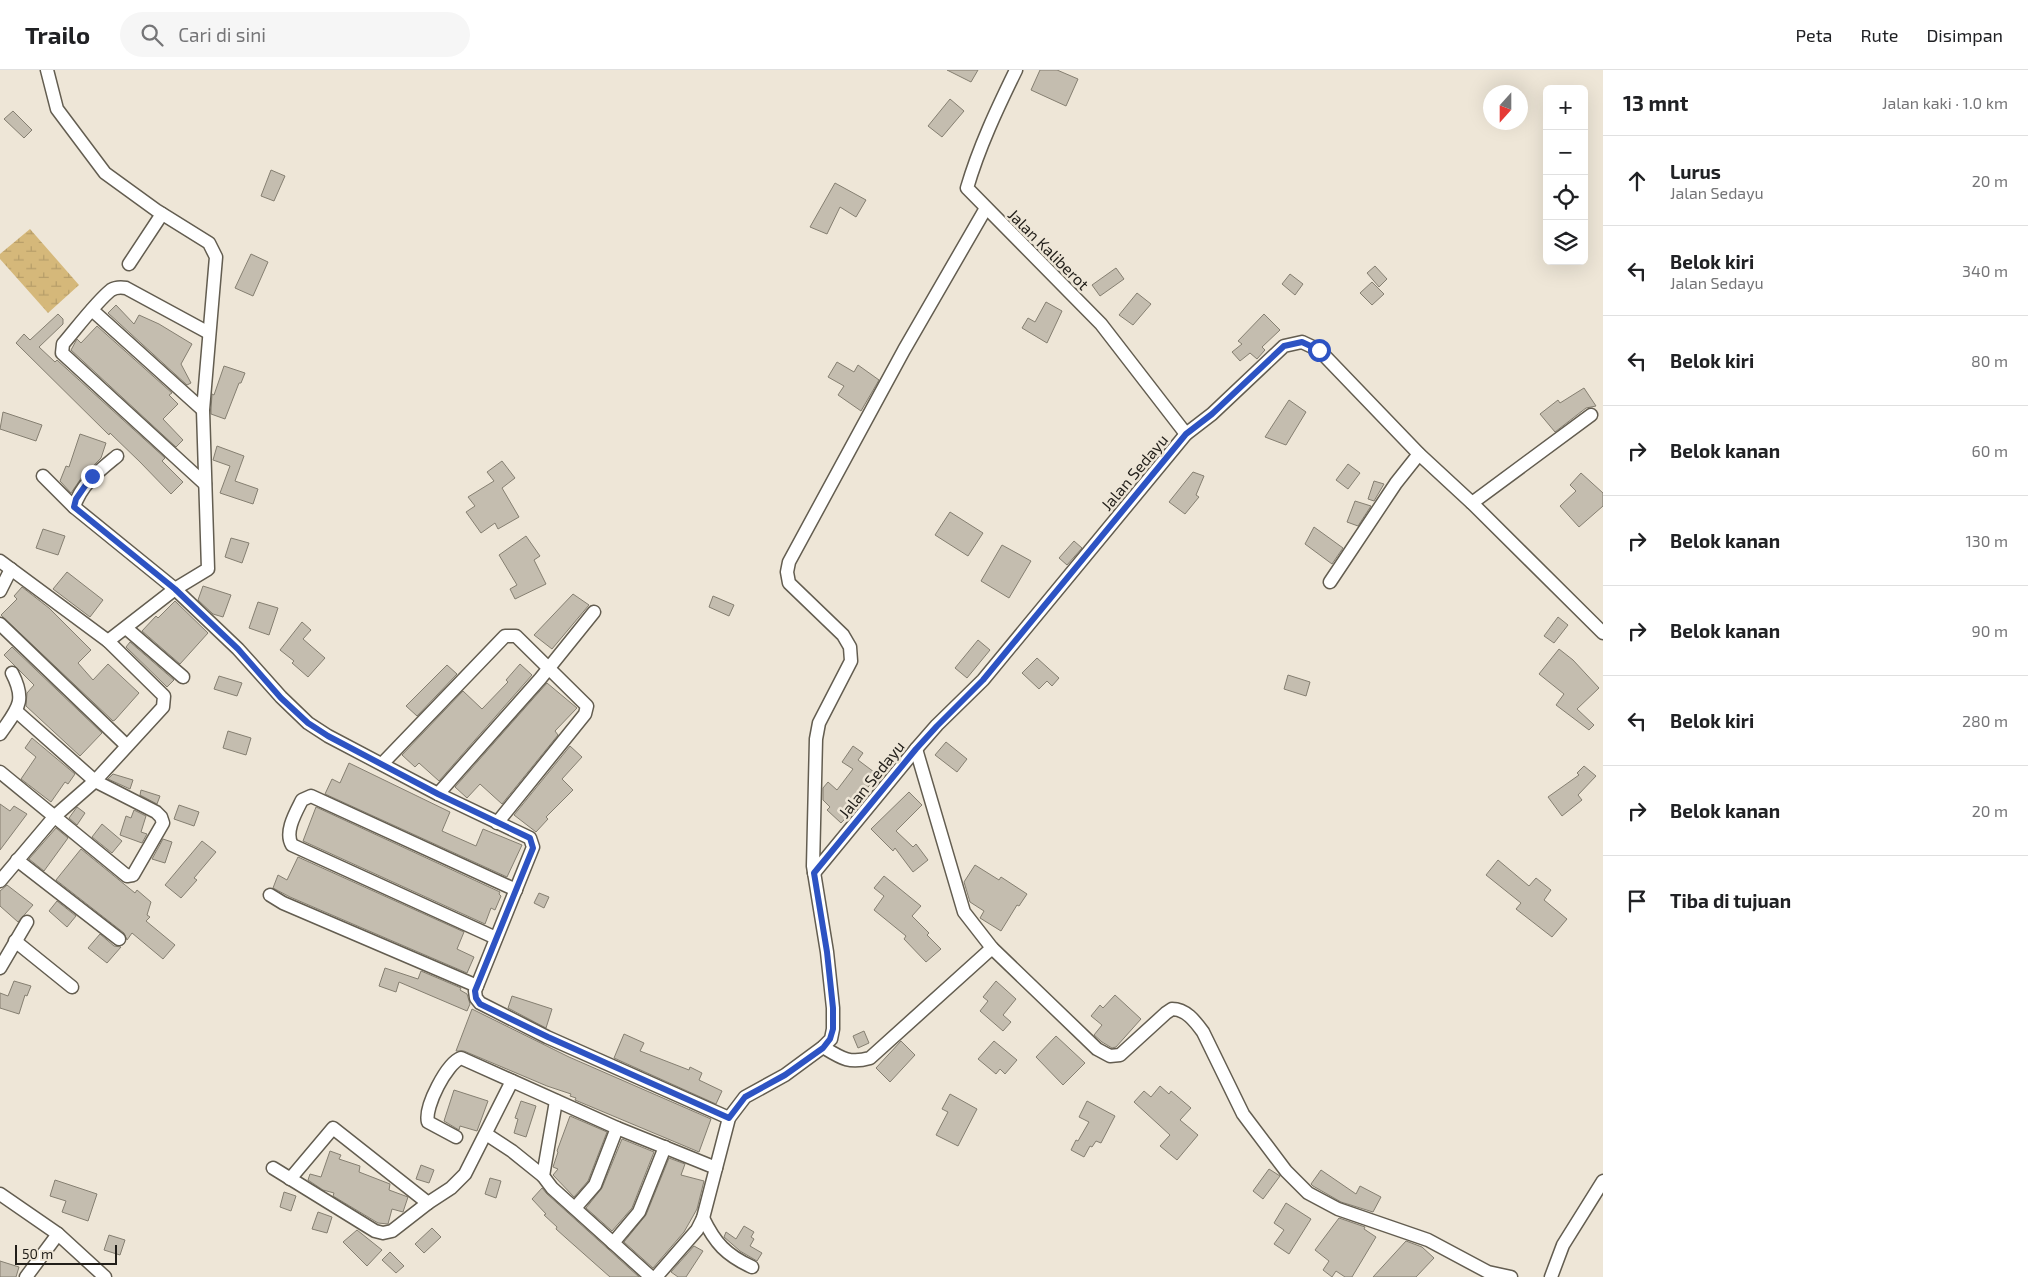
<!DOCTYPE html>
<html lang="id">
<meta charset="utf-8">
<style>
body{margin:0;font-family:"Exo 2",sans-serif;background:#f6f6f6;color:#202124}
.controls{position:absolute;right:15px;top:15px;display:grid;overflow:hidden;border-radius:8px;box-shadow:0 5px 20px #0002}
.controls button{width:45px;height:45px;display:grid;place-items:center;padding:0;border:0;border-bottom:1px solid #e0e0e0;background:#fff;color:#202124;font:25px sans-serif}
.compass{position:absolute;left:1483px;top:15px;width:45px;height:45px;border-radius:50%;background:#fff;box-shadow:0 5px 20px #0002;rotate:201deg}
.scale{position:absolute;left:15px;bottom:12px;width:102px;box-sizing:border-box;padding-left:5px;border:2px solid #211e19;border-top:0;font-size:14px;line-height:18px;white-space:nowrap;color:#211e19;-webkit-text-stroke:4px #eee6d7;paint-order:stroke}
.stop{position:absolute;width:15px;height:15px;margin:-11px;border:4px solid #2d53c3;border-radius:50%;background:#fff}
.stop.end{background:#2d53c3;border-color:#fff;box-shadow:0 1px 5px #0008}
.list{margin:0;padding:0;list-style:none}
h2{display:flex;justify-content:space-between;align-items:center;height:65px;margin:0;padding:0 20px;font-size:21px}
h2 small{font-size:16px;font-weight:400;color:#757577}
.list li{display:grid;grid-template-columns:32px 1fr auto;gap:15px;align-items:center;box-sizing:border-box;height:90px;padding:0 20px;border-top:1px solid #e0e0e0}
.list b{display:block;font-size:19px;white-space:nowrap}
.list p{margin:0;font-size:16px;white-space:nowrap;color:#757577}
.list em{font-size:16px;font-style:normal;color:#757577}
.icon{flex:none;width:28px;height:28px;fill:none;stroke:currentColor;stroke-width:2;stroke-linecap:round;stroke-linejoin:round}
.map{position:relative;flex:none;width:1603px;height:1207px;overflow:hidden}
header{display:flex;align-items:center;gap:30px;box-sizing:border-box;height:70px;padding:0 25px;background:#fff;border-bottom:1px solid #e0e0e0}
header strong{font-size:24px}
nav{display:flex;gap:28px;margin-inline-start:auto;font-size:18px}
.search{width:350px;height:45px;background:#f6f6f6;display:flex;align-items:center;gap:12px;box-sizing:border-box;padding:0 18px;border-radius:28px;color:#757577;font-size:19px}
main{display:flex}
aside{flex:1;background:#fff}
.map>svg:first-child{display:block}
.wetland{fill:url(#wetland-marsh)}
.building{fill:#c4bdaf;stroke:#857f71}
.lines{fill:none;stroke-linecap:round;stroke-linejoin:round}
.street-casing{stroke:#635d50;stroke-width:15}
.street{stroke:#fff;stroke-width:12}
.route{stroke:#2d53c3;stroke-width:6}
.labels{text-anchor:middle;dominant-baseline:central;stroke-width:5;stroke-linejoin:round;paint-order:stroke}
.street-label{font-size:16px;fill:#211e19;stroke:#eee6d7}
</style>
<header>
<strong>Trailo</strong>
<div class="search"><svg class="icon" aria-label="search" viewBox="0 0 24 24"><circle cx="10" cy="10" r="6"/><path d="M15 15l6 6"/></svg>Cari di sini</div>
<nav><a>Peta</a><a>Rute</a><a>Disimpan</a></nav>
</header>
<main>
<div class="map">
<svg width="1603" height="1207" viewBox="0 0 1603 1207">
<defs>
<pattern id="wetland-marsh" width="20" height="14" patternUnits="userSpaceOnUse" patternTransform="scale(1.25)"><rect width="20" height="14" fill="#d5b87a"/><path d="M1 5h8M5 5V1M11 12h8M15 12V8" fill="none" stroke="#b79e69"/></pattern>
</defs>
<rect width="100%" height="100%" fill="#eee6d7"/>
<path class="wetland" d="M30 159 79 215 48 243 0 189V184Z"/>
<g class="building">
<path d="M947 0H978L971 12Z"/>
<path d="M1040 0H1057L1078 9 1066 36 1031 20Z"/>
<path d="M950 29 964 41 942 67 928 56Z"/>
<path d="M13 41 32 60 24 68 4 49Z"/>
<path d="M271 100 285 106 274 131 261 126Z"/>
<path d="M835 113 866 130 856 147 840 137 827 164 810 157Z"/>
<path d="M251 184 268 192 253 226 235 218Z"/>
<path d="M1375 196 1387 209 1379 217 1367 203Z"/>
<path d="M1116 198 1124 209 1100 226 1092 215Z"/>
<path d="M1290 204 1303 214 1295 225 1282 214Z"/>
<path d="M1372 212 1384 224 1372 235 1360 223Z"/>
<path d="M1137 223 1151 234 1133 255 1119 245Z"/>
<path d="M1046 232 1062 241 1047 273 1022 258 1028 248 1035 252Z"/>
<path d="M116 235 134 254 139 245 159 254 192 274 181 294 191 313 187 315 108 243Z"/>
<path d="M58 244 63 249V254L39 277 55 292 57 290 165 388 162 391 183 412 171 424 140 392 110 363 109 365 16 273 24 264 30 270Z"/>
<path d="M1264 244 1280 260 1262 277 1265 280 1257 289 1250 283 1240 291 1232 282 1242 274 1238 271Z"/>
<path d="M97 256 172 323 169 325 178 334 163 349 183 370 176 377 71 280 77 269 81 273Z"/>
<path d="M837 292 854 302 858 295 879 310 861 341 838 325 844 316 828 307Z"/>
<path d="M224 296 245 303 241 313H239L225 349 211 344V340L212 324 214 325Z"/>
<path d="M1584 318 1596 336 1586 338 1555 362 1540 344 1558 330 1560 333Z"/>
<path d="M1289 330 1306 342 1286 375 1265 367Z"/>
<path d="M3 342 42 355 36 371 0 359Z"/>
<path d="M80 364 106 373 101 388 90 399 88 398 71 423 60 411 66 396 69 397Z"/>
<path d="M217 376 244 386 235 411 258 419 253 434 220 423 230 396 213 390Z"/>
<path d="M502 391 515 408 502 418 519 447 498 459 495 453 481 463 466 442 475 436 468 427 494 411 487 402Z"/>
<path d="M1348 394 1360 403 1348 419 1336 410Z"/>
<path d="M1193 402 1204 406 1196 425 1199 427 1185 444 1169 432Z"/>
<path d="M1581 403 1603 423V436L1579 457 1560 436 1576 421 1570 415Z"/>
<path d="M1374 411 1384 414 1374 431 1368 429Z"/>
<path d="M1355 431 1371 436 1358 456 1347 452Z"/>
<path d="M950 442 983 463 968 486 935 465Z"/>
<path d="M1314 457 1343 478 1332 494 1305 474Z"/>
<path d="M43 459 65 466 58 485 36 478Z"/>
<path d="M526 466 540 486 534 490 546 514 515 529 510 519 517 515 499 485Z"/>
<path d="M231 468 249 473 242 493 225 487Z"/>
<path d="M1074 471 1082 478 1067 495 1059 488Z"/>
<path d="M1002 475 1031 491 1009 528 981 511Z"/>
<path d="M67 502 103 530 90 547 53 519Z"/>
<path d="M203 516 231 525 223 547 213 544 198 530Z"/>
<path d="M22 517 49 538 91 580 78 593 93 610 108 594 139 623 115 650 113 651 1 545 17 529 14 526Z"/>
<path d="M573 524 589 535 552 579 534 565Z"/>
<path d="M713 526 734 535 729 546 709 537Z"/>
<path d="M175 531 208 563 180 594 142 561 156 546 158 548Z"/>
<path d="M258 532 278 538 269 565 249 558Z"/>
<path d="M1558 547 1568 555 1554 573 1544 566Z"/>
<path d="M302 552 311 560 303 569 325 588 308 607 292 593 294 591 280 580Z"/>
<path d="M978 570 990 580 967 608 955 598Z"/>
<path d="M130 572 174 610 167 617 126 577Z"/>
<path d="M12 577 102 663 80 686 26 636 27 623 34 615 4 585Z"/>
<path d="M1559 579 1573 590 1599 618 1577 639 1594 655 1589 660 1556 635 1564 624 1539 604Z"/>
<path d="M1037 588 1059 608 1052 616 1047 611 1039 619 1022 603Z"/>
<path d="M520 594 532 605 439 711 419 693 415 697 402 685 463 621 482 639 508 612 506 610Z"/>
<path d="M447 595 457 604 417 646 406 636Z"/>
<path d="M1288 605 1310 612 1306 626 1284 619Z"/>
<path d="M219 606 242 613 237 626 214 619Z"/>
<path d="M547 613 577 638 555 661 558 665 502 734 480 714 467 728 455 717Z"/>
<path d="M228 661 251 668 246 685 223 678Z"/>
<path d="M32 668 75 704 68 714 65 712 51 732 21 709 36 687 25 678Z"/>
<path d="M946 672 967 689 957 702 935 685Z"/>
<path d="M570 676 582 687 562 709 573 720 546 747 548 749 536 762 514 745Z"/>
<path d="M853 676 863 683 858 690 878 705 854 734 857 736 841 753 827 740 830 737 823 730V718L828 712 837 720 853 699 842 692Z"/>
<path d="M349 693 450 742 442 761 476 776 483 759 522 775 507 807 325 724 332 709 340 713Z"/>
<path d="M1584 696 1596 706 1578 725 1582 730 1562 746 1548 727 1579 705 1577 703Z"/>
<path d="M113 704 133 710 130 719 108 709Z"/>
<path d="M141 720 160 726 157 734 140 725Z"/>
<path d="M909 722 922 735 896 761 913 777 916 774 928 790 913 802 895 778 893 781 871 759Z"/>
<path d="M0 734 10 741 14 736 27 744 0 780Z"/>
<path d="M179 735 199 742 194 756 174 749Z"/>
<path d="M77 737 85 743 77 755 69 748Z"/>
<path d="M316 737 500 822 499 824 501 826 495 840 491 838 485 854 303 771Z"/>
<path d="M134 740 146 746 141 762 147 764 142 773 120 765 126 746 131 748Z"/>
<path d="M102 754 122 771 112 783 92 767Z"/>
<path d="M56 758 68 768 44 801 29 789Z"/>
<path d="M163 769 172 772 165 793 152 789Z"/>
<path d="M202 771 216 782 194 808 197 810 181 828 165 815Z"/>
<path d="M81 779 135 823 137 820 151 832 147 845 150 847 146 851 175 875 163 889 132 863 127 870 124 863 56 810Z"/>
<path d="M298 787 464 862 457 879 474 887 467 903 290 827 273 818 278 805 287 810Z"/>
<path d="M1498 790 1529 816 1536 808 1551 820 1544 830 1567 849 1552 867 1516 839 1521 833 1486 805Z"/>
<path d="M975 795 999 810 1001 807 1027 824 1019 836 1017 835 1001 861 980 848 984 841 970 832 964 812Z"/>
<path d="M884 806 921 836 912 846 929 863 927 865 941 879 926 892 904 869 906 866 874 840 884 826 874 818Z"/>
<path d="M7 815 33 835 18 852 0 836V821Z"/>
<path d="M539 823 549 827 544 838 534 833Z"/>
<path d="M57 831 76 846 67 857 49 841Z"/>
<path d="M100 864 114 876 121 877 107 893 88 878Z"/>
<path d="M385 898 418 909 421 901 461 918 460 920 467 924 470 934 467 941 399 912 396 922 379 916Z"/>
<path d="M14 911 31 916 27 926 25 925 19 944 0 938V923L8 926Z"/>
<path d="M996 911 1016 929 1003 945 1011 952 1003 961 980 941 988 931 983 927Z"/>
<path d="M1115 925 1141 949 1116 977 1112 978 1102 972 1094 965 1102 955 1091 946 1100 935 1103 938Z"/>
<path d="M512 926 552 939 546 958 508 938Z"/>
<path d="M472 939 569 987 711 1049 699 1082 575 1030 576 1028 570 1026 571 1024 547 1016 464 981H456Z"/>
<path d="M864 961 869 973 858 978 853 966Z"/>
<path d="M624 964 644 973 640 981 689 1000 690 997 702 1003 699 1010 722 1021 716 1034 614 988Z"/>
<path d="M1056 966 1085 993 1063 1015 1036 987Z"/>
<path d="M901 971 915 985 890 1012 876 998Z"/>
<path d="M994 971 1017 990 1005 1004 1000 999 996 1004 978 989Z"/>
<path d="M1160 1016 1169 1024 1171 1021 1191 1038 1180 1050 1198 1065 1177 1090 1160 1076 1170 1065 1134 1032 1144 1021 1151 1027Z"/>
<path d="M454 1020 488 1031 477 1061 460 1056 459 1060 444 1051Z"/>
<path d="M950 1024 977 1039 958 1076 936 1065 948 1042 942 1039Z"/>
<path d="M521 1031 536 1036 526 1067 514 1063 518 1049 515 1048Z"/>
<path d="M1087 1031 1115 1046 1101 1073 1096 1071 1092 1077 1090 1076 1084 1087 1071 1080 1076 1070 1078 1071 1089 1052 1079 1047Z"/>
<path d="M570 1046 607 1062 588 1111 574 1127 553 1105 558 1099 553 1097 558 1082 557 1081Z"/>
<path d="M622 1069 654 1082 632 1138 612 1161 586 1138 602 1118Z"/>
<path d="M330 1081 341 1085 339 1089 360 1096 359 1102 390 1114 389 1120 408 1127 403 1142 392 1139 388 1154 378 1153 333 1126 334 1123 323 1120 308 1110 310 1104 321 1107Z"/>
<path d="M669 1088 685 1094 681 1105 704 1111 697 1139 684 1162 653 1198 624 1172 646 1145Z"/>
<path d="M421 1095 434 1100 429 1113 416 1109Z"/>
<path d="M1269 1099 1280 1106 1263 1129 1253 1121Z"/>
<path d="M1321 1100 1356 1124 1360 1116 1381 1127 1373 1142 1341 1132 1313 1116 1311 1114Z"/>
<path d="M490 1108 501 1111 496 1128 485 1124Z"/>
<path d="M55 1110 97 1124 88 1151 62 1142 66 1131 50 1126Z"/>
<path d="M542 1118 547 1124 639 1207H610L566 1168 556 1159 557 1157 544 1145 546 1144 532 1129Z"/>
<path d="M284 1122 296 1126 291 1141 280 1137Z"/>
<path d="M1286 1133 1311 1149 1289 1184 1274 1174 1284 1160 1274 1153Z"/>
<path d="M318 1142 332 1147 327 1163 312 1159Z"/>
<path d="M1339 1148 1365 1157 1364 1159 1376 1167 1352 1207H1345L1336 1201 1332 1207 1323 1200 1329 1191 1315 1180Z"/>
<path d="M744 1156 754 1162 751 1167 754 1169 750 1176 762 1183 757 1191 740 1181 724 1167 726 1162 736 1169Z"/>
<path d="M432 1158 441 1167 424 1183 415 1174Z"/>
<path d="M357 1160 382 1180 367 1196 343 1172Z"/>
<path d="M109 1165 125 1170 120 1185 104 1180Z"/>
<path d="M1406 1171 1422 1177 1434 1188 1416 1207H1373Z"/>
<path d="M694 1176 703 1181 686 1207H678L671 1202Z"/>
<path d="M390 1182 404 1196 396 1203 382 1190Z"/>
<path d="M0 1191 19 1197 16 1207H0Z"/>
</g>
<g class="lines">
<defs>
<g id="street">
<path d="M47 0 57 39 105 103 156 140 209 173 216 187 203 340 208 499 175 519 108 571"/>
<path d="M1016 0C997 39 979 77 967 118L1101 254 1186 364"/>
<path d="M129 194 162 144"/>
<path d="M92 240 203 340"/>
<path d="M43 406 74 437 175 519 238 579 281 627 308 653 328 666 438 724 530 768 533 777 475 921 476 928 480 933 547 967 729 1048"/>
<path d="M205 414 62 283 63 274C76 259 96 232 111 220 116 217 120 217 126 218L209 263"/>
<path d="M1472 433 1591 345"/>
<path d="M74 437C81 414 100 400 117 386"/>
<path d="M0 491 108 571 164 626 163 637 95 711 55 746 0 811"/>
<path d="M1330 512 1396 413 1419 384"/>
<path d="M0 521 11 499"/>
<path d="M0 554 126 675"/>
<path d="M126 558 183 607"/>
<path d="M0 664C17 639 27 632 12 603"/>
<path d="M916 679 964 842 992 878 1097 979 1110 986 1120 985 1166 943 1172 939C1186 939 1195 951 1203 962L1243 1044 1286 1101 1308 1123 1338 1139 1428 1170 1488 1202 1511 1207"/>
<path d="M382 694 505 566H516L587 636 585 644 497 753"/>
<path d="M0 702 127 806 133 805 163 753 161 747 156 742 95 711 16 641"/>
<path d="M438 724 540 609 594 542"/>
<path d="M17 790 119 869"/>
<path d="M814 803 916 679 937 655 983 610 1186 364 1212 344 1284 276 1302 272 1319 280 1419 384 1472 433 1603 563"/>
<path d="M270 825 283 833 477 916"/>
<path d="M496 868 292 775C284 762 296 742 302 730L311 726 516 820"/>
<path d="M15 871 72 917"/>
<path d="M0 898 27 852"/>
<path d="M823 977C841 988 849 994 870 988L992 878"/>
<path d="M556 1031 543 1106 552 1118 651 1207"/>
<path d="M486 1064 512 1081 543 1106"/>
<path d="M456 1067 428 1052C424 1037 447 993 461 988L617 1058 716 1098"/>
<path d="M273 1098 375 1161 383 1163 392 1161 428 1133 451 1118 465 1104 512 1011"/>
<path d="M290 1109 333 1058 428 1133"/>
<path d="M0 1124 58 1164 105 1207"/>
<path d="M575 1138 595 1115 617 1058"/>
<path d="M703 1148C715 1173 726 1185 752 1197"/>
<path d="M613 1173 639 1142 665 1077"/>
<path d="M26 1207 58 1164"/>
<path d="M656 1207 697 1160 703 1148 729 1048 745 1027 785 1005 823 977 831 969 833 959V938L827 882 813 796 816 669 819 653 851 591 850 577 843 565 789 513 787 502 789 492 904 280 986 138"/>
<path d="M1551 1207 1563 1175 1603 1111"/>
</g>
</defs>
<use href="#street" class="street-casing"/>
<use href="#street" class="street"/>
</g>
<g class="lines">
<path class="route" d="M92 406 76 429 74 437 175 519 238 579 281 628 308 653 328 666 438 724 530 768 533 778 475 921 476 928 480 934 548 967 729 1048 745 1027 785 1005 823 978 830 969 833 959V938L827 882 814 803 916 679 937 656 983 610 1186 364 1212 344 1284 276 1302 272 1319 280"/>
</g>
<g class="labels">
<g class="street-label">
<text transform="translate(1049 179) rotate(45)">Jalan Kaliberot</text>
<text transform="translate(1134 402) rotate(-50)">Jalan Sedayu</text>
<text transform="translate(871 709) rotate(-51)">Jalan Sedayu</text>
</g>
</g>
</svg>
<div class="controls">
<button>+</button>
<button>−</button>
<button><svg class="icon" aria-label="locate" viewBox="0 0 24 24"><circle cx="12" cy="12" r="6"/><path d="M12 2v4M12 18v4M2 12h4M18 12h4"/></svg></button>
<button><svg class="icon" aria-label="layers" viewBox="0 0 24 24"><path d="M12 4l9 5-9 5-9-5zM3 14l9 5 9-5"/></svg></button>
</div>
<svg class="compass" viewBox="-18 -18 36 36"><path d="M0-13l5 13h-10z" fill="#e53935"/><path d="M0 13l5-13h-10z" fill="#757577"/></svg>
<div class="scale">50 m</div>
<div class="stop" style="left:1319px;top:280px"></div>
<div class="stop end" style="left:92px;top:406px"></div>
</div>
<aside>
<h2>13 mnt<small>Jalan kaki · 1.0 km</small></h2>
<ul class="list">
<li><svg class="icon" aria-label="ahead" viewBox="0 0 24 24"><path d="M12 20V5M6 11l6-6 6 6"/></svg><div><b>Lurus</b><p>Jalan Sedayu</p></div><em>20 m</em></li>
<li><svg class="icon" aria-label="left" viewBox="0 0 24 24"><path d="M17 20v-9H6M10 6l-5 5 5 5"/></svg><div><b>Belok kiri</b><p>Jalan Sedayu</p></div><em>340 m</em></li>
<li><svg class="icon" aria-label="left" viewBox="0 0 24 24"><path d="M17 20v-9H6M10 6l-5 5 5 5"/></svg><div><b>Belok kiri</b></div><em>80 m</em></li>
<li><svg class="icon" aria-label="right" viewBox="0 0 24 24"><path d="M7 20v-9h11M14 6l5 5-5 5"/></svg><div><b>Belok kanan</b></div><em>60 m</em></li>
<li><svg class="icon" aria-label="right" viewBox="0 0 24 24"><path d="M7 20v-9h11M14 6l5 5-5 5"/></svg><div><b>Belok kanan</b></div><em>130 m</em></li>
<li><svg class="icon" aria-label="right" viewBox="0 0 24 24"><path d="M7 20v-9h11M14 6l5 5-5 5"/></svg><div><b>Belok kanan</b></div><em>90 m</em></li>
<li><svg class="icon" aria-label="left" viewBox="0 0 24 24"><path d="M17 20v-9H6M10 6l-5 5 5 5"/></svg><div><b>Belok kiri</b></div><em>280 m</em></li>
<li><svg class="icon" aria-label="right" viewBox="0 0 24 24"><path d="M7 20v-9h11M14 6l5 5-5 5"/></svg><div><b>Belok kanan</b></div><em>20 m</em></li>
<li><svg class="icon" aria-label="arrive" viewBox="0 0 24 24"><path d="M6 21V4h12l-3 4 3 4H6"/></svg><div><b>Tiba di tujuan</b></div></li>
</ul>
</aside>
</main>
